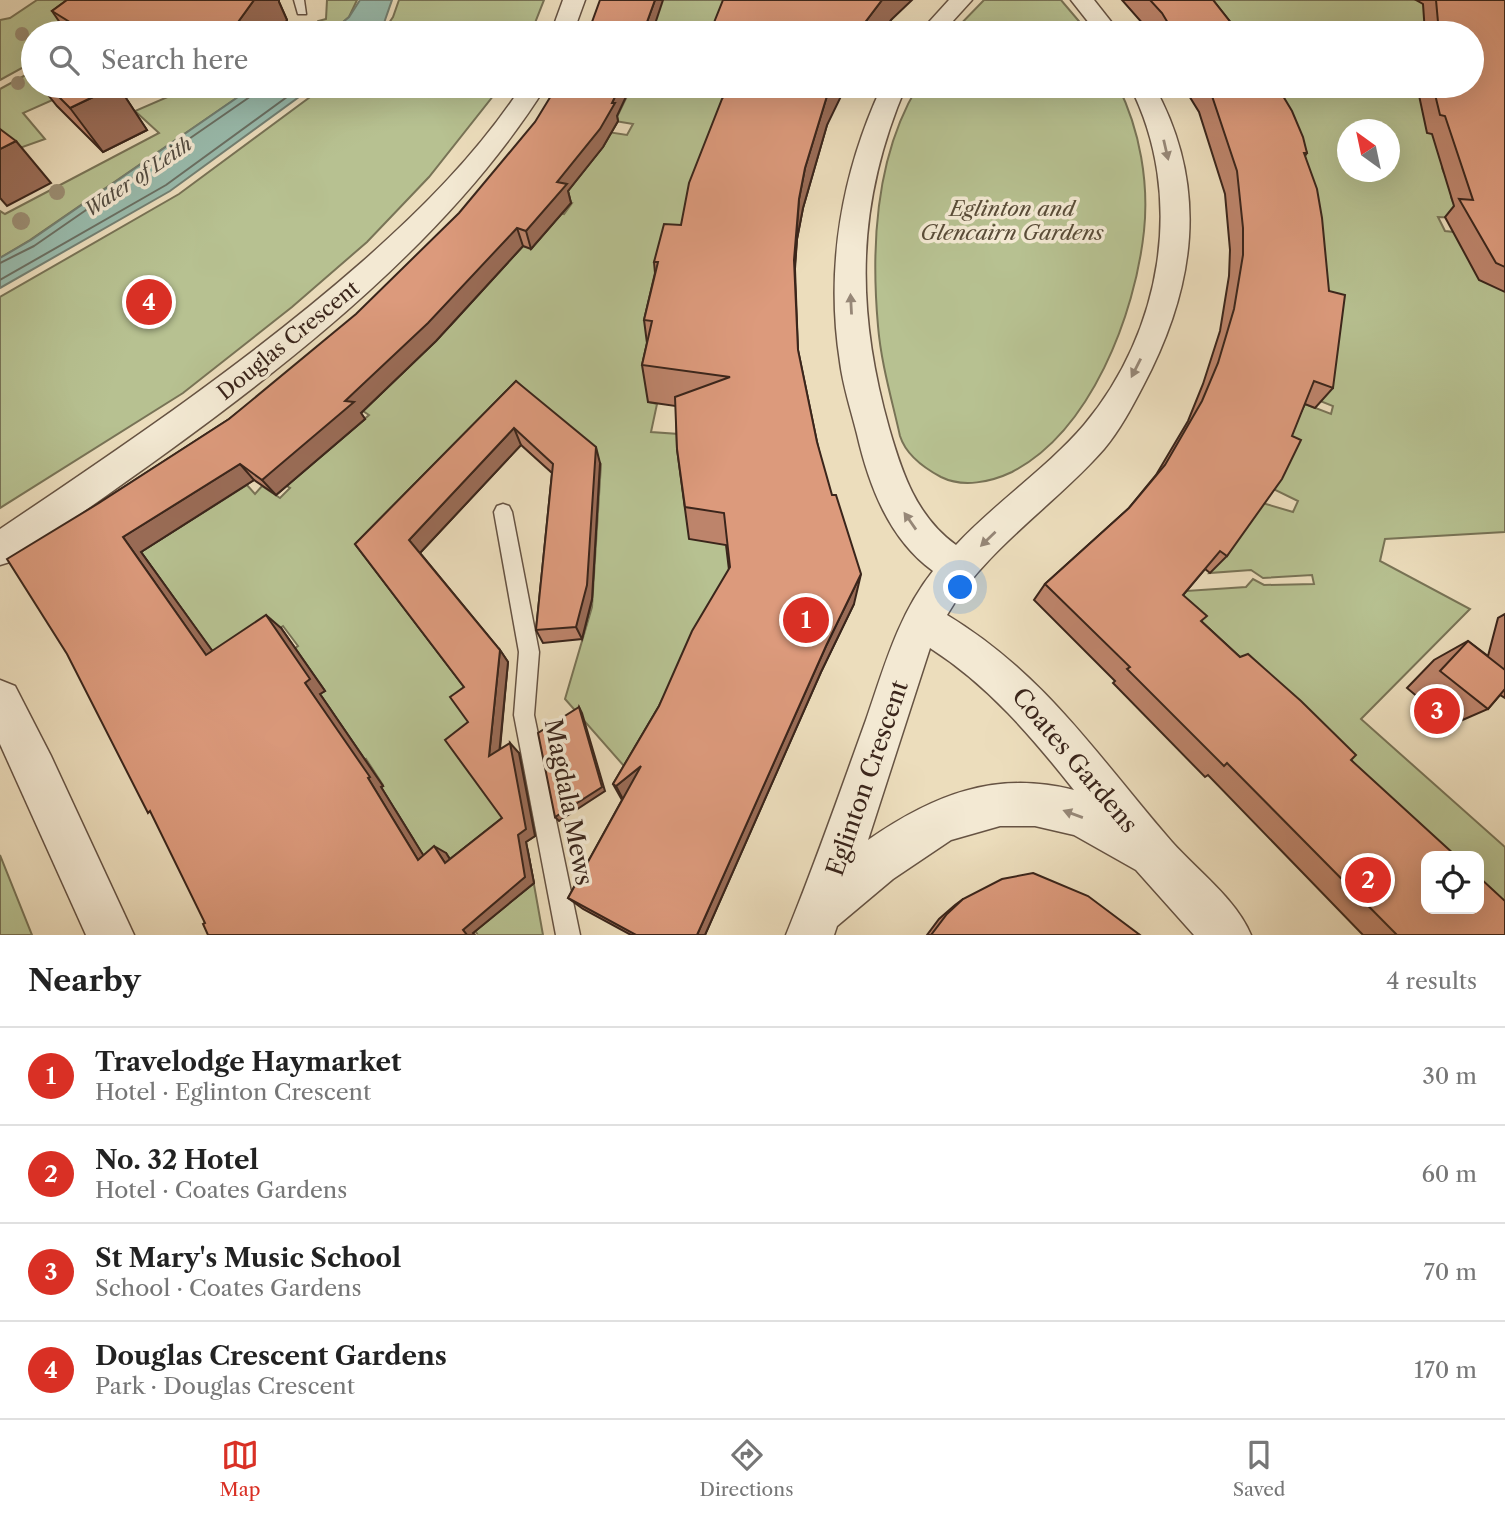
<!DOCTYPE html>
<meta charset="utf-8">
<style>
body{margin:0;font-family:"Libre Caslon Text",serif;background:#f6f6f6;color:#222}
.controls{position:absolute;right:21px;bottom:21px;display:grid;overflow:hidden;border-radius:14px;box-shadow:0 7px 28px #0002}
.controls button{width:63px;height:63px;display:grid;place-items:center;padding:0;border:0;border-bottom:2px solid #e0e0e0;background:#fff;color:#222;font:35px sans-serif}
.compass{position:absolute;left:1337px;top:119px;width:63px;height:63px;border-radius:50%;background:#fff;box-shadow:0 7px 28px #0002;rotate:327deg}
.you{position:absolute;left:961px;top:588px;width:24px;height:24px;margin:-18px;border:5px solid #fff;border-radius:50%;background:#1a73e8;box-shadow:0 0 0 10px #1a73e833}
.badge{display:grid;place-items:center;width:46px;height:46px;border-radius:50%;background:#d93025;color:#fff;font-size:23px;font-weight:700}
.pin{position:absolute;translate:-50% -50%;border:4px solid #fff;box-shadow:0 2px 7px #0006}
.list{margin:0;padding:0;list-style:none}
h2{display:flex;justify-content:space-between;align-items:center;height:91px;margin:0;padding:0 28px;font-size:30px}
h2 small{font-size:23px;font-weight:400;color:#767676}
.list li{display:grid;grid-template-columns:46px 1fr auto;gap:21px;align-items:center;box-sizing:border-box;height:98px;padding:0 28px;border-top:2px solid #e0e0e0}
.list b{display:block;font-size:26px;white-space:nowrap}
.list p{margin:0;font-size:23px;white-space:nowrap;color:#767676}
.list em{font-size:23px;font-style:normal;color:#767676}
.icon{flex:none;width:38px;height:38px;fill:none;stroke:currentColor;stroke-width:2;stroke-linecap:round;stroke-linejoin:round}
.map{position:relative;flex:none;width:1505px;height:935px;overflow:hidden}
.search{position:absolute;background:#fff;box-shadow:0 7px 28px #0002;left:21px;right:21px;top:21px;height:77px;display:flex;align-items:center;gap:18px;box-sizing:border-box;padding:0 24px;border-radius:38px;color:#767676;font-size:26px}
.sheet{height:483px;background:#fff}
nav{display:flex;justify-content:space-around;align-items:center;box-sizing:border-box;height:98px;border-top:2px solid #e0e0e0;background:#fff;font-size:19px;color:#767676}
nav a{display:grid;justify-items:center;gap:4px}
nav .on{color:#d93025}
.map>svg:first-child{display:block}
.green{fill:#b7c191;stroke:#787356;stroke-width:2;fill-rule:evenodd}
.water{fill:#99bcae;stroke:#738073;stroke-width:2}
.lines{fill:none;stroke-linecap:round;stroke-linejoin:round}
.shore{stroke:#6a7064;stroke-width:2}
.lane-casing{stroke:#665343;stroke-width:3}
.street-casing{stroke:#665343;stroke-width:3}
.lane{fill:#f3e9d3;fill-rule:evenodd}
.street{fill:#f3e9d3;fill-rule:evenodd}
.tree{fill:#9b8d73}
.wall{fill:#bd846b;stroke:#3a251b;stroke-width:2}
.shaded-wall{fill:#9a6c57;stroke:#3a251b;stroke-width:2}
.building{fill:#dc9a7c;stroke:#3a251b;stroke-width:2}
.oneway{fill:#968777}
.labels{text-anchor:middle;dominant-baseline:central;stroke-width:7;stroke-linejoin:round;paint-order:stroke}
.far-water-label{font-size:19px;font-style:italic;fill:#524b40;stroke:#f3e9d3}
.park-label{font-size:21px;font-style:italic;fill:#594c38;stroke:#f3e9d3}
.street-label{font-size:21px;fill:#3a251b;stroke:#f3e9d3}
.near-street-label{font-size:24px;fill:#3a251b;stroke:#f3e9d3}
</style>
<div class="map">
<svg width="1505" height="935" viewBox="0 0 1505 935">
<rect width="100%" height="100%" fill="#ecddbc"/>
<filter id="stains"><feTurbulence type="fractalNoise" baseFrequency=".00286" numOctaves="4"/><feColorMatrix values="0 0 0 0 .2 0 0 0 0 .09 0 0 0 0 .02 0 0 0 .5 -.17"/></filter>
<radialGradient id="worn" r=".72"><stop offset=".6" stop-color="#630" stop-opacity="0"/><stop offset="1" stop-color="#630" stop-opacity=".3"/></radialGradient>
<g class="green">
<path d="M37 0H91L73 33H33V62L0 80V20L10 18Z"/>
<path d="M327 0H357L349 17 330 33H298L300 30 314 32 318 21 326 19Z"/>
<path d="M399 0H544L531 33H382L393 17Z"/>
<path d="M661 0H761L774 33H652Z"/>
<path d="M984 0H1061L1089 33H952Z"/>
<path d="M1176 0H1476L1444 33H1206Z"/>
<path d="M33 71V86H84L23 113 45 139 0 155V89Z"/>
<path d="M254 86 30 240 0 258V211L5 214 159 133 135 111 179 92 189 93 200 87Z"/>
<path d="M325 86H501L429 177 367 242 292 307 183 393 0 508V297L179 194Z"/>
<path d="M632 86H731L649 402 657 404 651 432 679 434 726 544 741 550 631 774 565 699 592 607 601 464 523 398 369 555 473 698 477 732 528 851 543 935H478L468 920 370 916 414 840 396 811 323 832 383 785 366 759 307 805 235 691 298 646 283 626 224 667 141 552 247 485 255 494 262 486 280 498 290 488 282 483 324 454 369 415 363 411 451 325 523 246 532 248 553 211 564 214 572 203 561 200 599 148 603 147 608 132 627 135 633 124 615 121Z"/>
<path d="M918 86H1118C1140 130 1149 183 1144 231 1135 315 1091 431 1012 472 991 482 963 488 941 477 924 468 906 455 900 436 892 400 881 363 878 326 871 247 876 155 918 86Z"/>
<path d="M1243 86H1445L1463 139 1442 168 1444 173 1461 175 1451 197 1453 202 1467 204 1462 218 1438 217 1445 231 1463 233C1471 263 1470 283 1505 286V532L1385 539 1380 561 1470 609 1361 719 1505 847V926L1479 909V856H1426L1140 594 1246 587 1253 579 1264 585 1314 584 1312 575 1263 578 1251 570 1209 573 1251 496 1266 504 1293 512 1298 501 1257 481 1287 397 1331 414 1333 406 1290 389ZM1348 130H1390V172H1348Z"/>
<path d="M0 855 32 935H0Z"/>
</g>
<g class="water">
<path d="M360 0H392L384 23 374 33H330L349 17Z"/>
<path d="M254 86H314L170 191 0 288V258L31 240Z"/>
</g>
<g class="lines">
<g class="shore">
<path d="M0 263 34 246 254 94 257 86"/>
<path d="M0 280 166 185 302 86"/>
</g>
<defs>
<g id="lane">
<path d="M294 0H304L306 14H298Z"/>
<path d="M174 86H186L177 94 171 90Z"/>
<path d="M503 504 509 506 512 512 539 652 534 715 580 935H556L514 715 519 652 494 512 497 506Z"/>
</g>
<g id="street">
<path d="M563 0H585L573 33H551Z"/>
<path d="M949 0H972L942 33H919Z"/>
<path d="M1071 0H1094L1120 33H1097Z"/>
<path d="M522 86H546C425 280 198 431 13 561L0 565V529C125 445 249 361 362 262 422 209 478 153 522 86Z"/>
<path d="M882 86H906C856 203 855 307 889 428 902 473 916 516 956 545 996 502 1046 469 1084 425 1162 332 1186 196 1130 86H1154C1210 187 1195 288 1143 386 1132 407 1120 430 1104 449 1054 506 985 549 947 615 1046 675 1098 757 1172 842 1198 871 1236 899 1251 935H1194L1136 870 1074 835 1035 826H1000L951 840 893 879 837 926 834 935H786C815 864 840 792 866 720 884 668 898 615 933 571 889 539 869 486 857 434 851 410 843 386 840 362 825 267 842 172 882 86ZM930 648C988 685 1032 737 1074 790 995 770 933 795 868 840Z"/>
<path d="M0 680 15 686 51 756 134 935H86L0 744Z"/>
</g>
</defs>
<use href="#lane" class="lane-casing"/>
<use href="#street" class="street-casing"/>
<use href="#lane" class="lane"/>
<use href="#street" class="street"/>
</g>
<g class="tree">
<circle cx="22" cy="34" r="7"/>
<circle cx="18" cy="83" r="7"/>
<circle cx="57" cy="192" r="8"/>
<circle cx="21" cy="221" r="9"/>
</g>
<g class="wall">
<path d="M67 0H279V2L287 20 278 33H67L52 11Z"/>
<path d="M1122 0H1213L1239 33H1151Z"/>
<path d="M1416 0H1505V292L1479 280 1445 217 1454 206 1432 134 1427 133 1417 86H1472V33H1425L1423 4Z"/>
<path d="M891 20 882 33H711V30Z"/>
<path d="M41 86H118L147 130 103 152 57 106Z"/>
<path d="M1183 86H1277L1307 153 1305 156 1333 388 1315 408 1305 404 1227 556 1210 573 1205 569 1183 595 1201 621 1351 760 1505 935H1363L1208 775 1205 777 1113 683 1115 681 1034 600 1045 584 1129 508 1156 475 1188 421 1203 384 1220 331 1229 276 1230 250 1225 194 1199 112Z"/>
<path d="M617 116 618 121 603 147 568 191 571 203 531 249 523 246 436 341 361 413 365 419 276 495 254 480 141 552 212 651 281 628 325 691 320 694 383 786 381 787 423 855 446 853 450 859 502 818 468 722 464 687 355 544 516 381 600 463 592 599 582 639 543 643 536 630 552 473 521 445 420 553 500 650 508 662 500 749 519 753 535 836 526 842 534 883 473 933 205 923 99 503 229 419Z"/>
<path d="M827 125 803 208 797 239 795 269 798 350 817 442 854 604 821 672 705 935H631L583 909 568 898 622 800 613 784 659 706 729 570 726 545 689 539 677 449 676 406 648 402 642 365 647 343 644 320 655 273 654 262 681 225Z"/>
<path d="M1505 614V698L1500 695 1488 709 1451 725 1407 688 1434 660 1468 641 1488 656 1498 618Z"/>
<path d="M963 899 1140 935H927L939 919 955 905Z"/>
</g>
<g class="shaded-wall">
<path d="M254 0H279V2L287 20 278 33H236L233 29Z"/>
<path d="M655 0H663L652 33H643Z"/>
<path d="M882 0H912L891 20 882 33H857Z"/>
<path d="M116 86H118L147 130 103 152 70 108Z"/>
<path d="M620 86H631L617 116 618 121 603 147 568 191 571 203 531 249 526 231 557 182 612 103Z"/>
<path d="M830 86H846L827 125 803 208 797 239 792 300 799 199 805 168Z"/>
<path d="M16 141 51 183 7 206 0 198V149Z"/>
<path d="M517 228 523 246 436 341 361 413 365 419 276 495 262 480 345 401Z"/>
<path d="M514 428 521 445 419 554 409 540Z"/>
<path d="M596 447 600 463 592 599 582 639 576 627Z"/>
<path d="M240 464 254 480 141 552 224 667 206 655 123 537Z"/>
<path d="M861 574 854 604 821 672 705 935H697L826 646Z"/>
<path d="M266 615 281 628 325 691 320 694 383 786 381 787 430 866 418 860 368 778 305 683Z"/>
<path d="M500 650 508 662 498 765 489 756Z"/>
<path d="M579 707 582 713 605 791 559 821 555 817Z"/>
<path d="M510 743 519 753 535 836 526 842 534 883 473 933 475 935H467L463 930 518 835Z"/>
<path d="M641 766 626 805 616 786Z"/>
<path d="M434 846 446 853 456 869 445 863Z"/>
</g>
<g class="building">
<path d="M67 0H254L233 29 73 24 52 11Z"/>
<path d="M600 0H655L643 33H588Z"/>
<path d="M723 0H882L857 33H736L737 32 711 30Z"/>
<path d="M1150 0H1213L1239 33H1174L1162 13Z"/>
<path d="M1436 0H1505V267L1496 263 1459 199 1473 200 1445 116 1440 115 1433 86H1472V33H1439Z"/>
<path d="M33 58V72L24 62Z"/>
<path d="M48 86H116L70 108Z"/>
<path d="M557 86H620L612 103H615L600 129 557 182 567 184 526 231 517 228 428 323 345 401 354 402 262 480 240 464 123 537 206 655 266 615 310 679 305 683 370 777 368 778 418 860 434 846 445 863 502 818 445 740 468 722 450 697 464 687 355 544 516 381 596 447 587 585 576 627 536 630 553 464 514 428 409 540 500 650 489 756 510 743 526 829 518 835 525 877 463 930 467 935H208L203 924 205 923 150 811 148 813 67 654 7 559 99 503 229 419 356 314 459 213 535 122Z"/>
<path d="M730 86H830L805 168 799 199 794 260 798 350 817 442 832 495H836L861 574 826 646 697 935H636L568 898 641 766 616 786 613 784 659 706 692 631 730 567 724 513 685 507 677 449 675 397 730 377 642 365 652 321 644 320 658 262H654L664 224 681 225 689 183 722 99Z"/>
<path d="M1207 86H1277L1292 111 1303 137 1307 153H1304L1317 189 1322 218 1329 291 1345 295 1333 388 1314 381 1292 436 1301 440 1282 479 1227 556 1220 551 1183 595 1207 616 1201 621 1240 657 1248 654 1301 701 1356 755 1351 760 1456 856H1426V909H1479V877L1505 901V935H1397L1227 763 1224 766 1127 669 1130 667 1045 584 1129 508 1165 465 1202 401 1218 363 1234 309 1243 255V228L1237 171 1210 90Z"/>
<path d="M0 129 16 141 0 149Z"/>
<path d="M1468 641 1505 670V689L1488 709 1440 671Z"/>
<path d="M579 707 602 787 555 817 538 733Z"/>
<path d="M1033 873 1088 896 1140 935H931L947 914 963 899 1002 879Z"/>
</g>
<defs><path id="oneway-solid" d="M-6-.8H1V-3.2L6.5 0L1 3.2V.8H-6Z" transform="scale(1.75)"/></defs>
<g class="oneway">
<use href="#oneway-solid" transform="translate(1166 150) rotate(77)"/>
<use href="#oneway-solid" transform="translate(851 304) rotate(-93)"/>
<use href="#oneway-solid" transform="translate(1136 368) rotate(117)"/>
<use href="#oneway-solid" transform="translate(910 521) rotate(-125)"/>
<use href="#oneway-solid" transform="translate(988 539) rotate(136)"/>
<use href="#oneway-solid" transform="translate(1073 814) rotate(-160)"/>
</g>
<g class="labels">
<g class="far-water-label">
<text transform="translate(138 177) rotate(-34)">Water of Leith</text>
</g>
<g class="park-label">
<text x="1012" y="208">Eglinton and<tspan x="1012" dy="24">Glencairn Gardens</tspan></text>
</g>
<g class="street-label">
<text transform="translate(288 340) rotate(-39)">Douglas Crescent</text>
</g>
<g class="near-street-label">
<text transform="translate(1075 760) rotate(50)">Coates Gardens</text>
<text transform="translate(867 778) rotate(-71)">Eglinton Crescent</text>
<text transform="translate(569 802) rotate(79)">Magdala Mews</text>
</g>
</g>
<rect width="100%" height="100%" filter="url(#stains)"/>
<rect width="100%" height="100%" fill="url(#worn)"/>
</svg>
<div class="controls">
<button><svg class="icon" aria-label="locate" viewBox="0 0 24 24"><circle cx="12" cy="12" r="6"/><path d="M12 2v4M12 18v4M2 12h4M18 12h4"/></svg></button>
</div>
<svg class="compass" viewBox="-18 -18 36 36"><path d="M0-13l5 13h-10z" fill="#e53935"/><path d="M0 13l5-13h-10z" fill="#767676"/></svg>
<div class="you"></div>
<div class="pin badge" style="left:806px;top:620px">1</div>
<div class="pin badge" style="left:1368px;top:880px">2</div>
<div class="pin badge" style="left:1437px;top:711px">3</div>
<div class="pin badge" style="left:149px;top:302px">4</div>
<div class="search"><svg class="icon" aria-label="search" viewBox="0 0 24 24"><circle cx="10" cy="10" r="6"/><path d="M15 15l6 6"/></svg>Search here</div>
</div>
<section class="sheet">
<h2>Nearby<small>4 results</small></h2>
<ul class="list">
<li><span class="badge">1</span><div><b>Travelodge Haymarket</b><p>Hotel · Eglinton Crescent</p></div><em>30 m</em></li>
<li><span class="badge">2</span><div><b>No. 32 Hotel</b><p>Hotel · Coates Gardens</p></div><em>60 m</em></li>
<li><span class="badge">3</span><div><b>St Mary's Music School</b><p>School · Coates Gardens</p></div><em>70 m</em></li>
<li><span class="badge">4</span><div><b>Douglas Crescent Gardens</b><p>Park · Douglas Crescent</p></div><em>170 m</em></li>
</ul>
</section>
<nav>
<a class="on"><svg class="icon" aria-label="map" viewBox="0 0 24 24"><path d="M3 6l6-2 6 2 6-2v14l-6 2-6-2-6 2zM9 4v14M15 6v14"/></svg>Map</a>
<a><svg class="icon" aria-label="directions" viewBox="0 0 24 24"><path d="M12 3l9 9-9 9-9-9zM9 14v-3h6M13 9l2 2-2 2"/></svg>Directions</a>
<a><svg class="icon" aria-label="saved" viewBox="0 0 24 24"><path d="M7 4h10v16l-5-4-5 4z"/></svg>Saved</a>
</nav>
